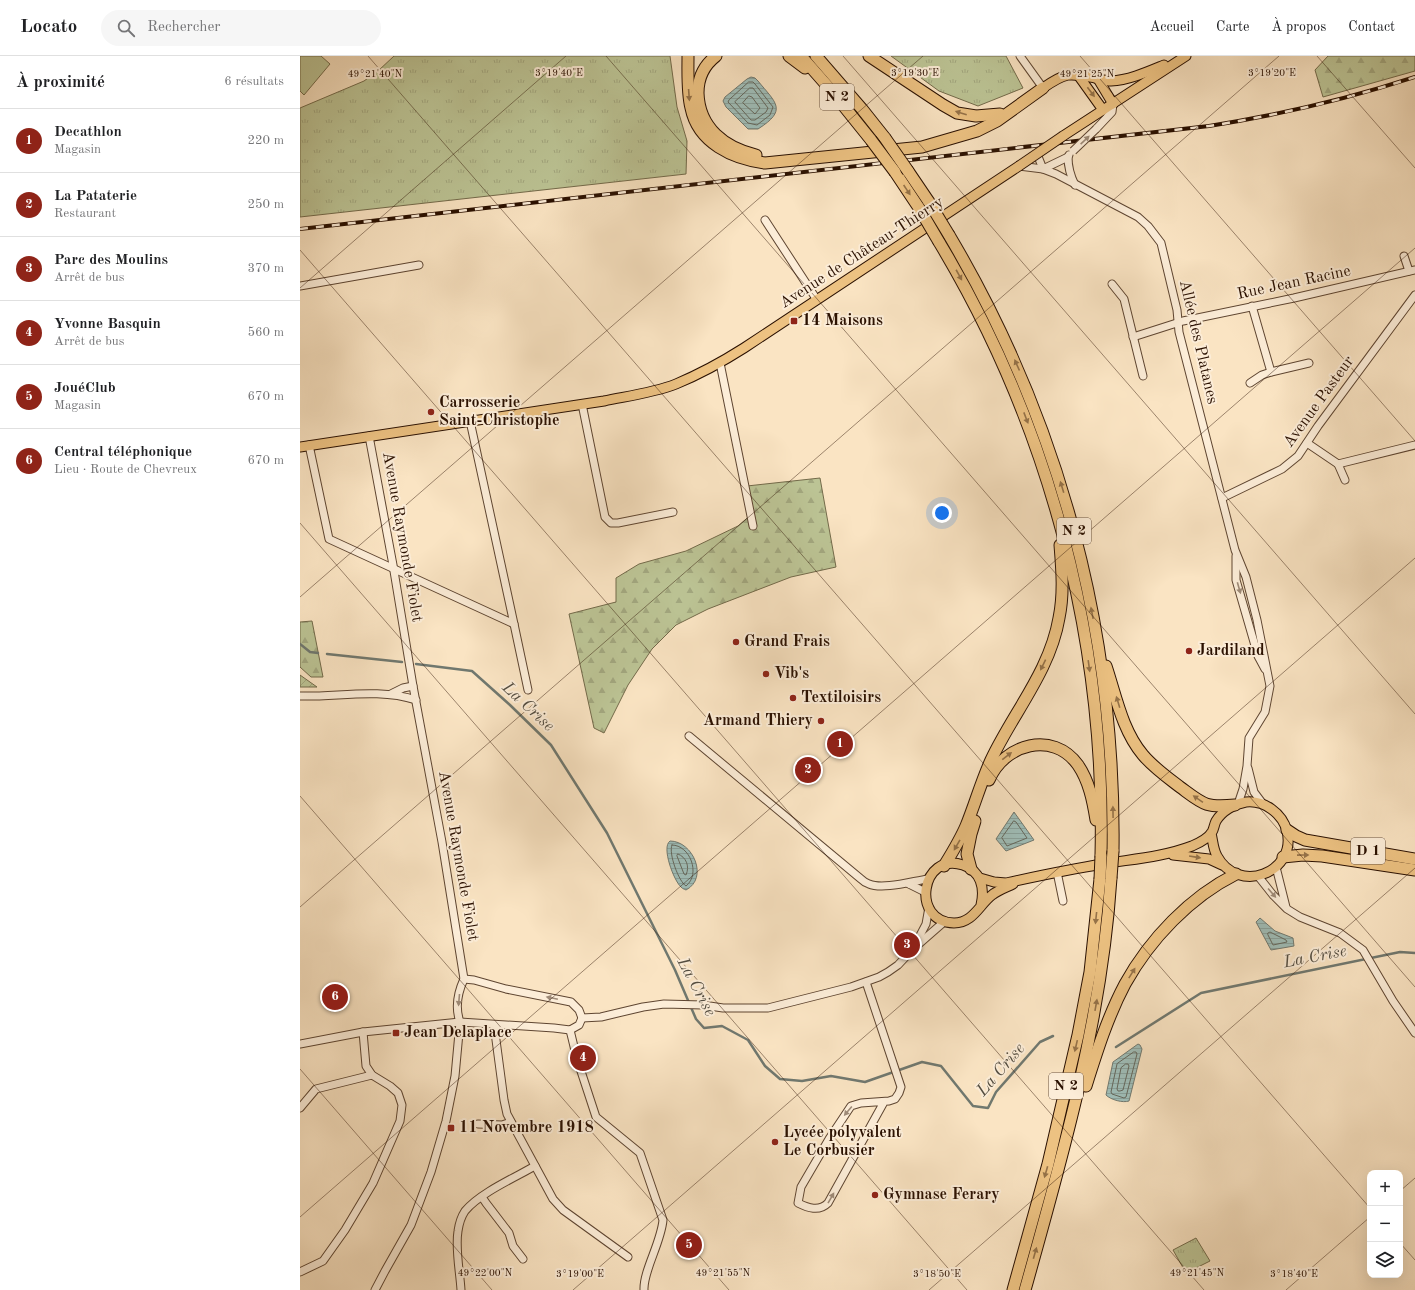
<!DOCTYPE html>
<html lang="fr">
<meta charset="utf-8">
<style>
body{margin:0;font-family:"Old Standard TT",serif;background:#f6f6f6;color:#202124}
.controls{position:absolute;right:12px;bottom:12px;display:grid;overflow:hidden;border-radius:8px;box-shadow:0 4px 16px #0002}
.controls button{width:36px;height:36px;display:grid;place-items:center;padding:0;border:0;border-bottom:1px solid #e0e0e0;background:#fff;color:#202124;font:20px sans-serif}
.you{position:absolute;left:642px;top:457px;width:14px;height:14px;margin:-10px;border:3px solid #fff;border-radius:50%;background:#1a73e8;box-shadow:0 0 0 6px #1a73e833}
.badge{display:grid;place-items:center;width:26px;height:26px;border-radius:50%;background:#8f2418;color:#fff;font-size:13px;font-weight:700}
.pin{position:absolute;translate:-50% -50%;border:2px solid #fff;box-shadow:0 1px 4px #0006}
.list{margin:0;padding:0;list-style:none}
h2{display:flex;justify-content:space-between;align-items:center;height:52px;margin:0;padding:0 16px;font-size:17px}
h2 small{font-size:13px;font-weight:400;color:#757577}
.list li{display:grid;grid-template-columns:26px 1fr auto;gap:12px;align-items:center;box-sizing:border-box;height:64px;padding:0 16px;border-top:1px solid #e0e0e0}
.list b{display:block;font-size:15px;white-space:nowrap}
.list p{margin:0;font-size:13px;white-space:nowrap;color:#757577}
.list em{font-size:13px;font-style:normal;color:#757577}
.icon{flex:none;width:22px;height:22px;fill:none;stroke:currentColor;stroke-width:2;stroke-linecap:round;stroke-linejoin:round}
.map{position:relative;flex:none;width:1115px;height:1234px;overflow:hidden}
header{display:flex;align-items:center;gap:24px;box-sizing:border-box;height:56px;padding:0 20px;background:#fff;border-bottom:1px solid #e0e0e0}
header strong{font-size:19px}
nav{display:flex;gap:22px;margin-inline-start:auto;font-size:14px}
.search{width:280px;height:36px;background:#f6f6f6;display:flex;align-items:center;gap:10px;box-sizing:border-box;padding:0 14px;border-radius:22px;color:#757577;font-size:15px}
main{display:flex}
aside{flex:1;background:#fff}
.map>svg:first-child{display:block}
.grass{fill:url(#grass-tufts);stroke:#736a4a}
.forest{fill:url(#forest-firs);stroke:#736a4a}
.garden{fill:url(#garden-furrows);stroke:#736a4a}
.pitch{fill:#bcc495;stroke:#736a4a}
.water{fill:url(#water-rules);stroke:#70786f}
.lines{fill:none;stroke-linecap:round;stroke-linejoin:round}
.shore{stroke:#64675c;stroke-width:1}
.stream{stroke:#70786f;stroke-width:2.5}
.minor-casing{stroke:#5e4531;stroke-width:9}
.major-casing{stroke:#2a1000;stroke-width:11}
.highway-casing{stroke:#2a1000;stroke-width:13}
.minor{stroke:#fcedd8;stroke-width:7}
.major{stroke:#edc282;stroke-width:9}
.highway{stroke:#edc282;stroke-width:11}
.rail-casing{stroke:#2a1000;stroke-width:4}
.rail{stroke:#fcedd8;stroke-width:2.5;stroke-dasharray:8;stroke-linecap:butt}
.minor-bridge-casing{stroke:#5e4531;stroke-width:9;stroke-linecap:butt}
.major-bridge-casing{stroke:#2a1000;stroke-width:11;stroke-linecap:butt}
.highway-bridge-casing{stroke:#2a1000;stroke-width:13;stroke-linecap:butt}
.minor-bridge{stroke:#fcedd8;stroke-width:7}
.major-bridge{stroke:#edc282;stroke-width:9}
.highway-bridge{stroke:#edc282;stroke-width:11}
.oneway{fill:#957248}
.oneway2{fill:#9e8a77}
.ticks{fill:none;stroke:#2a1000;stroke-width:1;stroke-opacity:0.45}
.poi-dot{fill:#8f2418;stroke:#fcedd8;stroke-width:1.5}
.labels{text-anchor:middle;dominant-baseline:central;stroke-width:4;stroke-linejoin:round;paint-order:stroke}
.shield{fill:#fcedd8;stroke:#695241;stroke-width:1}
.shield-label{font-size:15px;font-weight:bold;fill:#2a1000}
.street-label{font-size:16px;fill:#2a1000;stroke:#fcedd8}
.poi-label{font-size:16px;font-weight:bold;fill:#2a1000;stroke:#fcedd8;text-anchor:start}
.water-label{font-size:17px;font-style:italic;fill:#534d41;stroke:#fcedd8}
.ticks-label{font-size:10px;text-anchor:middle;fill:#2a1000;stroke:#fcedd8;stroke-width:4;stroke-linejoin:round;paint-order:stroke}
</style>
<header>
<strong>Locato</strong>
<div class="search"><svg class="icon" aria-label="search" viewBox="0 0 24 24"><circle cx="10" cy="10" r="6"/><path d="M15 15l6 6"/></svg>Rechercher</div>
<nav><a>Accueil</a><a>Carte</a><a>À propos</a><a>Contact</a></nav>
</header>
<main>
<aside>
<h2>À proximité<small>6 résultats</small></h2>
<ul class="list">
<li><span class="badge">1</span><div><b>Decathlon</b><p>Magasin</p></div><em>220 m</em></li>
<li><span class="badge">2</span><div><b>La Pataterie</b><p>Restaurant</p></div><em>250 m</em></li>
<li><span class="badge">3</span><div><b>Parc des Moulins</b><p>Arrêt de bus</p></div><em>370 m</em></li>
<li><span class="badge">4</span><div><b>Yvonne Basquin</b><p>Arrêt de bus</p></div><em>560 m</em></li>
<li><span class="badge">5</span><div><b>JouéClub</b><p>Magasin</p></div><em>670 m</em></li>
<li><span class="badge">6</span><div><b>Central téléphonique</b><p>Lieu · Route de Chevreux</p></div><em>670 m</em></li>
</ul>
</aside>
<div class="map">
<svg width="1115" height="1234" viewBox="0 0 1115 1234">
<defs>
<pattern id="grass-tufts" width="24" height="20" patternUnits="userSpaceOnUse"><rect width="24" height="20" fill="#bcc495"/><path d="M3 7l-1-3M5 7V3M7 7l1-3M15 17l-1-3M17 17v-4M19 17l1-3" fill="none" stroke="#a2a77f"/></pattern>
<pattern id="forest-firs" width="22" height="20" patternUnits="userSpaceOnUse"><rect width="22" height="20" fill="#bcc495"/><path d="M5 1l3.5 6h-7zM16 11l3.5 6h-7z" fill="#a2a77f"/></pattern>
<pattern id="garden-furrows" width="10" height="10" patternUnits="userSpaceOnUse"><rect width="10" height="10" fill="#bcc495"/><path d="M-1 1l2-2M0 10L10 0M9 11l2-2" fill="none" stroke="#a2a77f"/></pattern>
<pattern id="water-rules" width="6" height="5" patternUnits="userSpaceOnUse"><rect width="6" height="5" fill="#9fbeb9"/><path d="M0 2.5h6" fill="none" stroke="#89a29d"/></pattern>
</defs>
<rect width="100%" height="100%" fill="#fae4c3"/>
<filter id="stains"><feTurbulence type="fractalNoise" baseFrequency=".005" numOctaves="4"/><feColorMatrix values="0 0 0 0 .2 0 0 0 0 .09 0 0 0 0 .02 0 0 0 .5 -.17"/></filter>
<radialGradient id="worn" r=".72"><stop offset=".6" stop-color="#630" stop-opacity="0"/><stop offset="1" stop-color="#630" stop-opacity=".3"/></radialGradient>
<g class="grass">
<path d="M94 0H370L377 51 387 85 386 118 0 161V52L64 25 78 15Z"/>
<path d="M591 0H706L723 32 678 50 639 35Z"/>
<path d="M896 1182 910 1205 886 1217 873 1194Z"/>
</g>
<g class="forest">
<path d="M1028 0H1115V15L1023 41 1015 14Z"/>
<path d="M520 422 536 511 491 521 408 553 376 569 352 593 328 629 304 677 294 672 269 558 316 546V522L339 508 386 495 438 470 453 457 447 430Z"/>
<path d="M12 565 23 621H11L0 611V566Z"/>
</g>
<path class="garden" d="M0 619 17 631H0Z"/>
<path class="pitch" d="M0 0H21L30 8 4 39 0 35Z"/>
<g class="water">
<path d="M451 21 455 22 458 25C476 47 488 54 458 73H448L426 51 423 45 425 41 447 23Z"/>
<path d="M714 756 734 784 706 795 696 783Z"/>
<path d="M370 785C393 785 409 822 386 834 384 833 383 833 381 831 374 825 361 791 370 785Z"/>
<path d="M960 862 975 875 993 882 994 890 971 894 956 866Z"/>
<path d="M838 988 840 989 842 993 829 1045C823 1047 811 1044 806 1039L813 1006Z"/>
</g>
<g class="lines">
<g class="shore">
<path d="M449 26H453L455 28 473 51 470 59 457 69 448 67 428 46 429 44Z"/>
<path d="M450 32H453L468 52 466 56 455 64H451L435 46Z"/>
<path d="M449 40 452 41 460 52 455 58 443 47Z"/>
<path d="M714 765 716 766 727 782 707 790 702 782Z"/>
<path d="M372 789C390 789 401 818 386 830 379 826 368 797 372 789Z"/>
<path d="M378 798C386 801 390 810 386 819L384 818 377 800Z"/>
<path d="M968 877 970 876 986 884 987 886 973 889 968 879Z"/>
<path d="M834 996H836L837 998 826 1041 824 1042 812 1038 811 1036 817 1008Z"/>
<path d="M826 1008H828L829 1010 823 1034 820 1035H818L817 1033 821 1012Z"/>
</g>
<g class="stream">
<path d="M0 588 10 596 18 597"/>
<path d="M27 598 102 606"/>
<path d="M116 608 172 615 210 649 251 689 307 777 375 914 396 963 404 972 422 970 448 984 465 1010 480 1023 502 1025 531 1020 565 1026 622 1006 641 1010 673 1050 688 1052 696 1036 740 986 753 980"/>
<path d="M816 991 901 937 1100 896 1115 897"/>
</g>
<defs>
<g id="minor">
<path d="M720 0 743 32"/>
<path d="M796 73 812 56 813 48"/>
<path d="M737 98 743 113 768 101"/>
<path d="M769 99 768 101C768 112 770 119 775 129"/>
<path d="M719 110 743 113 756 118 838 161 848 170 861 187 877 254 879 276 935 494 946 521 957 564 970 630 965 656 949 682 947 710 943 733 938 748"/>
<path d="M465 164 517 244"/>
<path d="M1104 200 1109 215"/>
<path d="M812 228 824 243 843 320"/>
<path d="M0 230 119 209"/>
<path d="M952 250 971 316 1009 307"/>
<path d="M833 281 883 265 994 242 1115 214"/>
<path d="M420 307 453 470"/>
<path d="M950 327 962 319 971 316"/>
<path d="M282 348 305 461 311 467H318L373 456"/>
<path d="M69 380 93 509 113 630 142 786 164 923C158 936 155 952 160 966L155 1020 146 1065 131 1116 111 1169 85 1215 75 1234"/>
<path d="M1007 387 1038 408 1115 389"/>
<path d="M9 389 29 483 214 568 170 365"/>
<path d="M1038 408 1045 424"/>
<path d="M922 442 982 413 998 400 1018 370 1115 239"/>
<path d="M936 500V524L958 600 965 613"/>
<path d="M214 568 228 634"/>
<path d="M91 638 103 632 113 630"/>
<path d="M0 640C39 641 78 632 116 644"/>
<path d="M389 680 561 823C563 825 566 827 569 828 583 834 613 825 628 823"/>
<path d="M948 712 954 736 963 748"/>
<path d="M976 811 986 851"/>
<path d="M757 816 763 845"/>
<path d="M958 820 973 839 987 853 1000 861 1040 877 1063 894 1093 945 1115 977"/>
<path d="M609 828 625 836"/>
<path d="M615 889 626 868 629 851"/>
<path d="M164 923 174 924 206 933 271 946 279 954 282 962"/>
<path d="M566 926 601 1031 599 1037 595 1043 589 1045 561 1047 551 1050 529 1083 501 1131 498 1147C508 1152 519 1156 528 1147L584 1046"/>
<path d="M282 962 301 961 343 951 364 948 403 949 423 952H468L551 931 579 921 588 916 598 909 613 893 645 865"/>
<path d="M194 969 204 1044 207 1058 253 1143 263 1154 328 1201"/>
<path d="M270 974 277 1003 296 1061 340 1097 363 1164C361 1187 343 1215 344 1234"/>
<path d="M0 988 63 976 160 966 254 972 270 974 279 969 282 962"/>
<path d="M0 1052 16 1033 72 1019"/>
<path d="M178 1068 202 1069 211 1066"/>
<path d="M182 1141 186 1147 209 1177 213 1190 223 1203"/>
<path d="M0 1216 23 1205 45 1174 73 1127 100 1065 102 1049 98 1037 90 1030 72 1019 66 1010 63 976"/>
<path d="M161 1234C160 1216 155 1193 158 1175 159 1168 161 1161 165 1155 180 1137 214 1122 235 1110"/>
</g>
<g id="major">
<path d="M778 19 803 54"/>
<path d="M798 23 813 48"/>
<path d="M743 32C766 16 769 17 795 22 800 23 805 25 811 25 829 24 847 16 864 9"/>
<path d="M763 80 886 0"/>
<path d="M0 391 304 345C328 340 353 337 376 328 400 318 422 306 444 292L719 110"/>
<path d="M873 799 909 803 922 809"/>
<path d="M680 822 694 826 706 827C738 820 771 813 803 808 833 803 863 801 892 790 899 787 908 783 912 776 914 773 914 769 916 765 922 755 934 748 946 746 964 744 982 757 987 775 997 817 938 839 917 800 913 793 913 785 911 777"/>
<path d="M681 849C685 832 681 815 663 809 621 795 610 866 654 867 673 867 679 849 692 839 698 834 707 831 713 828"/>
</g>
<g id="highway">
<path d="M388 0C388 17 387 36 391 52 398 87 433 103 465 107L622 91 677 75 697 65 743 32"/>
<path d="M416 0C403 10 398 22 398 37 399 72 425 92 456 99"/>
<path d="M489 0 505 12"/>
<path d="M501 0 530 33 571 84"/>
<path d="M516 0 562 53 585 82"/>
<path d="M569 0 643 49 657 57 676 60 700 58"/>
<path d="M608 115 629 146"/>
<path d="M595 116 619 152"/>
<path d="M649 179C760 366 816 577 813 795"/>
<path d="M639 186C750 370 806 585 801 800"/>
<path d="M806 610C816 640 822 674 843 699 854 712 867 721 880 731 903 748 905 752 935 749"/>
<path d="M689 724C704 688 753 674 778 709 789 725 793 745 796 764"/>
<path d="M987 774 996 780 1005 784 1115 803"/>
<path d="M983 801 1003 799 1022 800 1115 814"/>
<path d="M644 810C652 797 660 784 666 770 675 748 681 726 691 704 713 657 750 615 759 562 764 538 762 514 760 489"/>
<path d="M671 813 667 798 671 778 675 765"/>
<path d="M786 1030C797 995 808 960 825 928 850 883 890 841 936 818"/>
<path d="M713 1234 748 1108 778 979 790 916 800 823"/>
<path d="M725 1234C763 1099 802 963 811 822"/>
</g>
</defs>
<use href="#minor" class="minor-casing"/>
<use href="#major" class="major-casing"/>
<use href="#highway" class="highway-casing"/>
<use href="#minor" class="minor"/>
<use href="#major" class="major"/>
<use href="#highway" class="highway"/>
<defs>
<path id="rail" d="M0 173 909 70C979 59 1048 43 1115 21"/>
</defs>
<use href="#rail" class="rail-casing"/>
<use href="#rail" class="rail"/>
<defs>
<path id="minor-bridge" d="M773 95 796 73"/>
<path id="major-bridge" d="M719 110 763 80"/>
<g id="highway-bridge">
<path d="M585 82 608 115"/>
<path d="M571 84 595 116"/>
<path d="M629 146 649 179"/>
<path d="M619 152 639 186"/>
<path d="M811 822 813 795"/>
<path d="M800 823 801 800"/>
</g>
</defs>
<use href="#minor-bridge" class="minor-bridge-casing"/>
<use href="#major-bridge" class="major-bridge-casing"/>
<use href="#highway-bridge" class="highway-bridge-casing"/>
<use href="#minor-bridge" class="minor-bridge"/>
<use href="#major-bridge" class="major-bridge"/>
<use href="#highway-bridge" class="highway-bridge"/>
</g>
<defs><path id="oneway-solid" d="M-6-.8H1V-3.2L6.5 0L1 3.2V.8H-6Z"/></defs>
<g class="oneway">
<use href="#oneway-solid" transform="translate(791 36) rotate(53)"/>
<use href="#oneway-solid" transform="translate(389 39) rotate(86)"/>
<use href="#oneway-solid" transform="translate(661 57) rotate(-163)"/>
<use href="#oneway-solid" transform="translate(607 134) rotate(56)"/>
<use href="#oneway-solid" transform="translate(659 219) rotate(61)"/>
<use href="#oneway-solid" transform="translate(717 309) rotate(-114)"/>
<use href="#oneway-solid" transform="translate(726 362) rotate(69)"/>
<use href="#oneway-solid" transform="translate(762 431) rotate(-107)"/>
<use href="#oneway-solid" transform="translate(792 557) rotate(-101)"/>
<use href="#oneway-solid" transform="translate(743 609) rotate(116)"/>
<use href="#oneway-solid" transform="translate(789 610) rotate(82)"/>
<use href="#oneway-solid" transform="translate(818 646) rotate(-107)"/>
<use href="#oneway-solid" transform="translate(707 700) rotate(-38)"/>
<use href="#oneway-solid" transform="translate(898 743) rotate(-146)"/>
<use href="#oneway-solid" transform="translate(813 756) rotate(-91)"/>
<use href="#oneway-solid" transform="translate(657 789) rotate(120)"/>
<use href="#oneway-solid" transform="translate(1003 799) rotate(-1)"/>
<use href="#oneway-solid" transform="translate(895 801) rotate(9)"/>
<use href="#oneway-solid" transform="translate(796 862) rotate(96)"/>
<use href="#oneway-solid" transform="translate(832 917) rotate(-58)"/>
<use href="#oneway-solid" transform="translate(796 949) rotate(-80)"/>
<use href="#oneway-solid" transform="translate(776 990) rotate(103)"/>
<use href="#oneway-solid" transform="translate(746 1116) rotate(106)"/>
<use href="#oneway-solid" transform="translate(735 1197) rotate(-74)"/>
</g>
<g class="oneway2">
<use href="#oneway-solid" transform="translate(785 84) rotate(-43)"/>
<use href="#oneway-solid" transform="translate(939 532) rotate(74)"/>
<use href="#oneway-solid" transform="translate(972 837) rotate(49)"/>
<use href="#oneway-solid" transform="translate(252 942) rotate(-168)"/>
<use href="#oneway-solid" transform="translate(159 944) rotate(95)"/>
<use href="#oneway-solid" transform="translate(548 1055) rotate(130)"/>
<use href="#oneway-solid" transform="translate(531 1142) rotate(-60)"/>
</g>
<path class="ticks" d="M68 0 1070 1152M306 0 1115 931M543 0 1115 658M780 0 1115 385M1017 0 1115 112M0 194 904 1234M0 232 266 0M0 467 667 1234M0 541 623 0M0 740 429 1234M0 851 979 0M0 1013 192 1234M1100 1135 1115 1122M0 1161 1115 192M1100 1187 1115 1204M273 1234 1115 502M629 1234 1115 812M986 1234 1070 1161"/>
<g class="poi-dot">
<rect x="490" y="261" width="8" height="8" rx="2"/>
<circle cx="131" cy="356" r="4"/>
<circle cx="436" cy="586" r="4"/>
<circle cx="889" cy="595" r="4"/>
<circle cx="466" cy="618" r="4"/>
<circle cx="493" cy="642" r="4"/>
<circle cx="521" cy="665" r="4"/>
<rect x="92" y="973" width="8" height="8" rx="2"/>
<rect x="147" y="1068" width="8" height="8" rx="2"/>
<circle cx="475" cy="1086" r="4"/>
<circle cx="575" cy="1139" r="4"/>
</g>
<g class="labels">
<g class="shield">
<rect x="520" y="28" width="34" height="26" rx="3"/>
<rect x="757" y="462" width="34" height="26" rx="3"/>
<rect x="1051" y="782" width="34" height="26" rx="3"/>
<rect x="749" y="1017" width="34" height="26" rx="3"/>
</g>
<g class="shield-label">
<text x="537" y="41">N 2</text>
<text x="774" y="475">N 2</text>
<text x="1068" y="795">D 1</text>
<text x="766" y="1030">N 2</text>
</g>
<g class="street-label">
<text transform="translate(562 197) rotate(-33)">Avenue de Château-Thierry</text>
<text transform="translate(994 227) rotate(-12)">Rue Jean Racine</text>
<text transform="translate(898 286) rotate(77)">Allée des Platanes</text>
<text transform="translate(1019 346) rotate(-54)">Avenue Pasteur</text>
<text transform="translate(102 481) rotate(80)">Avenue Raymonde Fiolet</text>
<text transform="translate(158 800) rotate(80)">Avenue Raymonde Fiolet</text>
</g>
<g class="poi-label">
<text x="502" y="265">14 Maisons</text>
<text x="139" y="347">Carrosserie<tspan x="139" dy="18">Saint-Christophe</tspan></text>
<text x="444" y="586">Grand Frais</text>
<text x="897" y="595">Jardiland</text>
<text x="474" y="618">Vib's</text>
<text x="501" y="642">Textiloisirs</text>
<text x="513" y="665" text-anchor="end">Armand Thiery</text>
<text x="104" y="977">Jean Delaplace</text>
<text x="159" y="1072">11 Novembre 1918</text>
<text x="483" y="1077">Lycée polyvalent<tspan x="483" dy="18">Le Corbusier</tspan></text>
<text x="583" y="1139">Gymnase Ferary</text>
</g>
<g class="water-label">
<text transform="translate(228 651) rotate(43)">La Crise</text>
<text transform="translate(1015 901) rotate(-11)">La Crise</text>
<text transform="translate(396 931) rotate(62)">La Crise</text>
<text transform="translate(701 1014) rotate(-49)">La Crise</text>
</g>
</g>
<g class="ticks-label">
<text x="259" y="20">3°19'40"E</text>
<text x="615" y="20">3°19'30"E</text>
<text x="972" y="20">3°19'20"E</text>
<text x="75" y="21">49°21'40"N</text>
<text x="787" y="21">49°21'25"N</text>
<text x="185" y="1220">49°22'00"N</text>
<text x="423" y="1220">49°21'55"N</text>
<text x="897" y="1220">49°21'45"N</text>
<text x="280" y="1221">3°19'00"E</text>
<text x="637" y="1221">3°18'50"E</text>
<text x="994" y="1221">3°18'40"E</text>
</g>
<rect width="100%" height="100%" filter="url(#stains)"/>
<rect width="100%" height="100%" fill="url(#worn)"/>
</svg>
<div class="controls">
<button>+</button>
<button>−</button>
<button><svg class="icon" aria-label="layers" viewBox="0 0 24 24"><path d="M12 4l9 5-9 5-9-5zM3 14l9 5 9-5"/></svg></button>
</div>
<div class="you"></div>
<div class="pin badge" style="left:540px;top:688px">1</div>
<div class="pin badge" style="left:508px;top:714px">2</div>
<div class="pin badge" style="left:607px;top:889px">3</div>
<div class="pin badge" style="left:283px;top:1002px">4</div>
<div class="pin badge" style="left:389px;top:1189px">5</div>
<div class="pin badge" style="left:35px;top:941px">6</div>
</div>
</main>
